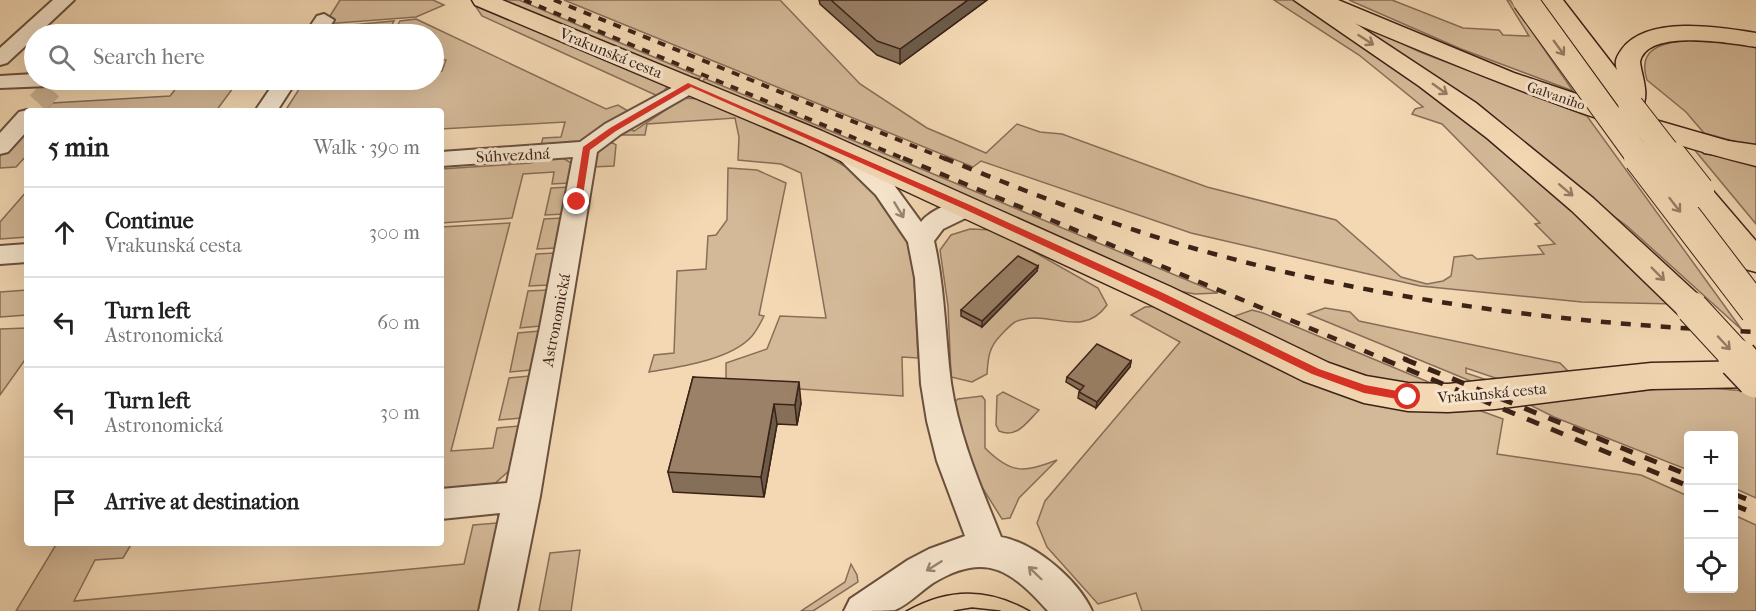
<!DOCTYPE html>
<meta charset="utf-8">
<style>
body{margin:0;font-family:"IM FELL French Canon",serif;background:#f6f6f6;color:#222}
.controls{position:absolute;right:18px;bottom:18px;display:grid;overflow:hidden;border-radius:6px;box-shadow:0 6px 24px #0002}
.controls button{width:54px;height:54px;display:grid;place-items:center;padding:0;border:0;border-bottom:2px solid #e0e0e0;background:#fff;color:#222;font:30px sans-serif}
.stop{position:absolute;width:18px;height:18px;margin:-14px;border:4px solid #d93025;border-radius:50%;background:#fff}
.stop.end{background:#d93025;border-color:#fff;box-shadow:0 2px 6px #0008}
.list{margin:0;padding:0;list-style:none}
h2{display:flex;justify-content:space-between;align-items:center;height:78px;margin:0;padding:0 24px;font-size:26px}
h2 small{font-size:20px;font-weight:400;color:#767676}
.list li{display:grid;grid-template-columns:39px 1fr auto;gap:18px;align-items:center;box-sizing:border-box;height:90px;padding:0 24px;border-top:2px solid #e0e0e0}
.list b{display:block;font-size:22px;white-space:nowrap}
.list p{margin:0;font-size:20px;white-space:nowrap;color:#767676}
.list em{font-size:20px;font-style:normal;color:#767676}
.icon{flex:none;width:33px;height:33px;fill:none;stroke:currentColor;stroke-width:2;stroke-linecap:round;stroke-linejoin:round}
.map{position:relative;flex:none;width:1756px;height:611px;overflow:hidden}
.search{position:absolute;background:#fff;box-shadow:0 6px 24px #0002;left:24px;top:24px;width:420px;height:66px;display:flex;align-items:center;gap:15px;box-sizing:border-box;padding:0 21px;border-radius:33px;color:#767676;font-size:22px}
.panel{position:absolute;background:#fff;box-shadow:0 6px 24px #0002;left:24px;top:108px;width:420px;height:438px;border-radius:6px}
.map>svg:first-child{display:block}
.green{fill:#d4b998;stroke:#886e58;stroke-width:1.5}
.lines{fill:none;stroke-linecap:round;stroke-linejoin:round}
.minor-tunnel{stroke:#ceb494;stroke-width:22;stroke-dasharray:22 10;stroke-linecap:butt}
.minor-casing{stroke:#69503e;stroke-width:4}
.major-casing{stroke:#3b2217;stroke-width:3}
.highway-casing{stroke:#3b2217;stroke-width:3}
.minor{fill:#f7e6ce;fill-rule:evenodd}
.major{fill:#f3d8b3;fill-rule:evenodd}
.highway{fill:#f3d8b3;fill-rule:evenodd}
.tram{stroke:#3b2217;stroke-width:1.5}
.rail-far2{stroke:#3b2217;stroke-width:4;stroke-dasharray:8 8;stroke-linecap:butt}
.rail-far1{stroke:#3b2217;stroke-width:4.5;stroke-dasharray:10 10;stroke-linecap:butt}
.rail{stroke:#3b2217;stroke-width:5;stroke-dasharray:13 13;stroke-linecap:butt}
.highway-bridge-far2-casing{stroke:#3b2217;stroke-width:27;stroke-linecap:butt}
.highway-bridge-far1-casing{stroke:#3b2217;stroke-width:34;stroke-linecap:butt}
.highway-bridge-casing{stroke:#3b2217;stroke-width:42;stroke-linecap:butt}
.highway-bridge-far2{stroke:#f3d8b3;stroke-width:25}
.highway-bridge-far1{stroke:#f3d8b3;stroke-width:32}
.highway-bridge{stroke:#f3d8b3;stroke-width:39}
.wall{fill:#856f59;stroke:#3b2217;stroke-width:1.5}
.shaded-wall{fill:#6c5a49;stroke:#3b2217;stroke-width:1.5}
.building{fill:#9b8168;stroke:#3b2217;stroke-width:1.5}
.oneway{stroke:#977d65}
.oneway2{stroke:#998472}
.route{fill:#d93025}
.labels{text-anchor:middle;dominant-baseline:central;stroke-width:6;stroke-linejoin:round;paint-order:stroke}
.far-street-label{font-size:14px;fill:#3b2217;stroke:#f7e6ce}
.street-label{font-size:16px;fill:#3b2217;stroke:#f7e6ce}
</style>
<div class="map">
<svg width="1756" height="611" viewBox="0 0 1756 611">
<rect width="100%" height="100%" fill="#f3d8b3"/>
<filter id="stains"><feTurbulence type="fractalNoise" baseFrequency=".00333" numOctaves="4"/><feColorMatrix values="0 0 0 0 .2 0 0 0 0 .09 0 0 0 0 .02 0 0 0 .5 -.17"/></filter>
<radialGradient id="worn" r=".72"><stop offset=".6" stop-color="#630" stop-opacity="0"/><stop offset="1" stop-color="#630" stop-opacity=".3"/></radialGradient>
<g class="green">
<path d="M340 0H433L444 5 416 17 325 24Z"/>
<path d="M495 0H519L701 77 696 81Z"/>
<path d="M564 0H780L860 84 927 128 986 153 1017 124 1040 132 1062 134 1207 187 1336 220 1401 277 1427 284 1443 281 1451 276 1454 257 1472 255 1477 259 1544 254 1538 246 1555 244 1535 224 1540 223 1442 124 1412 114 1415 109 1423 107 1359 55 1274 0H1296L1429 87 1580 214 1675 304 1582 302 1420 286 1191 233 981 161 973 167Z"/>
<path d="M1349 0H1392L1463 28 1499 30 1503 35 1529 36 1507 0H1510L1573 91 1461 49Z"/>
<path d="M482 5 669 84 660 97 482 16 476 7Z"/>
<path d="M1339 14 1420 52 1587 116 1742 330 1627 226Z"/>
<path d="M416 19 606 109 618 105 628 111V115L586 141 540 148 543 138 561 137 565 122 441 129V111H285L305 80H323L319 89 358 87 362 80H407V84H412L414 80H434V71H442L446 60H434V34H393L400 21Z"/>
<path d="M394 21 387 34H325L341 26Z"/>
<path d="M1691 40 1756 44V147L1704 133 1686 112 1647 80C1636 46 1665 43 1691 40Z"/>
<path d="M704 79H706L1218 293 1195 294 1173 290 703 83Z"/>
<path d="M165 80H239L216 111H45L52 103 170 96 181 82 163 83Z"/>
<path d="M677 98 707 99 805 143 853 171 896 212 913 259 918 358 902 357 903 396 726 384V363L767 349 780 316 826 318 801 173 781 164 738 160 739 137 735 118 647 124 645 135H614L627 127 634 131 673 105Z"/>
<path d="M27 131V155L16 167 0 168V154L13 140Z"/>
<path d="M613 143 616 145 614 166 592 167 594 151 602 144Z"/>
<path d="M1693 148 1756 165V224Z"/>
<path d="M545 156 561 157 573 164 570 183 552 184 554 172 523 174 512 218 441 223V169L531 163Z"/>
<path d="M728 168 757 170 786 183 759 315 764 316C761 322 757 330 752 336 731 360 679 367 649 372L654 355 674 353 677 271 706 269 708 236 716 235 727 220Z"/>
<path d="M570 187 564 214 545 215 551 188Z"/>
<path d="M27 191V237L0 239V222Z"/>
<path d="M563 218 556 248 537 249 544 219Z"/>
<path d="M510 223 451 451 493 448 497 428 519 426 511 469 493 485 441 498V227Z"/>
<path d="M970 229 995 230 1098 288 1107 305C1081 341 1047 307 1015 322 1010 325 1005 331 1001 335 989 347 988 357 987 374L972 382 951 377 948 306 940 250 951 235Z"/>
<path d="M555 253 549 285 529 286 536 254Z"/>
<path d="M27 290V315L0 317V292Z"/>
<path d="M548 290 540 326 520 328 528 291Z"/>
<path d="M1161 306 1316 379 1473 408 1503 419 1497 454 1641 475 1688 496V588H1734V515L1756 525V611H1142L1136 593 1098 604 1047 547 1037 523 1045 501 1180 342 1131 315 1145 307Z"/>
<path d="M1325 308 1350 312 1359 321 1560 363 1568 371 1567 375 1513 384 1466 368V373L1502 385 1473 382 1308 314Z"/>
<path d="M1252 310 1263 313 1438 386C1364 386 1297 349 1232 317Z"/>
<path d="M27 328V357L0 395V329Z"/>
<path d="M539 331 531 370 510 372 518 333Z"/>
<path d="M529 376 521 418 499 420 509 378Z"/>
<path d="M1688 386 1756 392V498L1734 488V436H1688V470L1554 417 1526 403Z"/>
<path d="M1003 392 1039 410C1027 422 1017 439 999 431L996 425 997 396Z"/>
<path d="M982 396 985 400V448C1011 474 1023 473 1057 460L1019 498 1010 518 1002 519 965 460 953 403 958 399Z"/>
<path d="M497 523 498 538 482 611H16L57 543H132L123 558 95 560 74 601 464 564 473 525Z"/>
<path d="M580 550 571 611H539L550 553Z"/>
<path d="M851 564 857 575 858 582 813 611H801L845 582Z"/>
</g>
<g class="lines">
<path class="minor-tunnel" d="M38 103 51 89"/>
<defs>
<g id="minor">
<path d="M53 0H74L38 34H34V38L7 63 0 65V48Z"/>
<path d="M324 14 334 20 325 34H305L317 16Z"/>
<path d="M34 74V80H60L57 85 49 86 0 88V76Z"/>
<path d="M690 78 698 80 701 85 698 90 621 134 597 152 540 496 517 611H479L500 513 441 519V489L507 483 540 327 573 157 441 166V152L580 142 605 124Z"/>
<path d="M276 80H297L277 111H255Z"/>
<path d="M27 110 30 111H27V131L8 152 0 154V133L19 112Z"/>
<path d="M845 146 853 148 894 185 921 222C931 209 960 197 976 201L980 207 976 213 943 229 934 241C945 289 945 336 951 383 959 437 981 487 1001 537 1035 543 1078 580 1092 611H1048C1011 570 986 551 933 583 921 591 909 604 895 610 885 611 856 611 844 611L850 599 908 560 929 549 965 536 937 461 927 421 921 384 915 278 908 242 876 195 833 153 837 148Z"/>
<path d="M27 244V262L0 264V246Z"/>
</g>
<g id="major">
<path d="M472 0H502L822 131 1171 287 1329 363 1366 376 1408 383 1448 384 1651 363 1756 361V387L1651 389 1495 409 1448 412 1408 411 1364 403 1303 381 1147 303 802 143 475 5Z"/>
<path d="M1308 0H1338L1514 73 1645 117 1756 149V166C1602 128 1457 66 1311 5Z"/>
</g>
<g id="highway">
<path d="M1294 0H1320L1476 103 1593 198 1704 300 1709 308 1704 316 1692 320 1680 316 1572 211 1487 138 1419 86Z"/>
<path d="M1541 0H1563L1617 70C1614 61 1617 56 1622 49 1647 15 1720 27 1756 33V47C1731 43 1646 28 1640 62 1642 78 1651 96 1640 111L1631 114 1622 111Z"/>
<path d="M1714 139 1756 145V161L1704 153 1700 147 1704 141Z"/>
<path d="M1698 182 1708 185 1756 241V272L1745 269 1684 191 1688 185Z"/>
</g>
</defs>
<use href="#minor" class="minor-casing"/>
<use href="#major" class="major-casing"/>
<use href="#highway" class="highway-casing"/>
<use href="#minor" class="minor"/>
<use href="#major" class="major"/>
<use href="#highway" class="highway"/>
<g class="tram">
<path d="M906 611C948 587 988 587 1030 611"/>
<path d="M954 611 972 608 1000 611"/>
</g>
<g class="rail-far2">
<path d="M524 0 907 160"/>
<path d="M554 0 948 160"/>
</g>
<g class="rail-far1">
<path d="M903 158 1386 360"/>
<path d="M944 158C1034 195 1124 230 1218 255 1394 303 1574 324 1756 332"/>
<path d="M1403 358 1408 360"/>
</g>
<g class="rail">
<path d="M1383 359 1688 486"/>
<path d="M1404 359 1688 475"/>
<path d="M1734 494 1756 503"/>
<path d="M1734 505 1756 514"/>
</g>
<defs>
<g id="highway-bridge-far2">
<path d="M1525 0 1641 160"/>
<path d="M1631 106 1673 160"/>
</g>
<g id="highway-bridge-far1">
<path d="M1640 158 1756 310"/>
<path d="M1672 158 1698 191"/>
<path d="M1692 308 1740 360"/>
</g>
<path id="highway-bridge" d="M1738 359 1756 378"/>
</defs>
<use href="#highway-bridge-far2" class="highway-bridge-far2-casing"/>
<use href="#highway-bridge-far1" class="highway-bridge-far1-casing"/>
<use href="#highway-bridge" class="highway-bridge-casing"/>
<use href="#highway-bridge-far2" class="highway-bridge-far2"/>
<use href="#highway-bridge-far1" class="highway-bridge-far1"/>
<use href="#highway-bridge" class="highway-bridge"/>
</g>
<g class="wall">
<path d="M819 0H987L900 64 877 55 820 4Z"/>
<path d="M1038 266 1037 271 982 327 961 316V310Z"/>
<path d="M1131 361 1130 367 1096 408 1078 398 1079 392 1081 391 1066 382 1067 377Z"/>
<path d="M693 377 801 403 797 425 777 424 764 497 673 492 668 472Z"/>
</g>
<g class="shaded-wall">
<path d="M968 0H987L900 64V49Z"/>
<path d="M1038 266 1037 271 982 327V321Z"/>
<path d="M1131 361 1130 367 1096 408 1097 402Z"/>
<path d="M799 382 801 403 797 425 795 405Z"/>
<path d="M774 404 777 424 764 497 761 477Z"/>
</g>
<g class="building">
<path d="M831 0H968L900 49 877 41Z"/>
<path d="M1018 256 1038 266 982 321 961 310Z"/>
<path d="M1097 344 1131 361 1097 402 1079 392 1084 386 1067 377Z"/>
<path d="M693 377 799 382 795 405 774 404 761 477 668 472Z"/>
</g>
<defs><path id="oneway-shaft" d="M-6 0H5M1.5-3L5.5 0L1.5 3" fill="none" stroke-width="1.6" stroke-linecap="round" stroke-linejoin="round" transform="scale(1.5)"/></defs>
<g class="oneway">
<use href="#oneway-shaft" transform="translate(1366 40) rotate(33)"/>
<use href="#oneway-shaft" transform="translate(1559 48) rotate(54)"/>
<use href="#oneway-shaft" transform="translate(1440 89) rotate(36)"/>
<use href="#oneway-shaft" transform="translate(1566 190) rotate(40)"/>
<use href="#oneway-shaft" transform="translate(1675 205) rotate(52)"/>
<use href="#oneway-shaft" transform="translate(1658 274) rotate(45)"/>
<use href="#oneway-shaft" transform="translate(1724 343) rotate(47)"/>
</g>
<g class="oneway2">
<use href="#oneway-shaft" transform="translate(899 210) rotate(59)"/>
<use href="#oneway-shaft" transform="translate(934 566) rotate(148)"/>
<use href="#oneway-shaft" transform="translate(1035 573) rotate(-136)"/>
</g>
<path class="route" d="M688 83 970 205 1163 293 1319 369 1365 385 1408 393 1413 397 1408 401 1364 393 1312 374 1156 298 964 209 691 87 616 131 590 150 582 202 574 204 583 147 610 128Z"/>
<g class="labels">
<g class="far-street-label">
<text transform="translate(1556 96) rotate(19)">Galvaniho</text>
</g>
<g class="street-label">
<text transform="translate(611 53) rotate(22)">Vrakunská cesta</text>
<text transform="translate(513 155) rotate(-3)">Súhvezdná</text>
<text transform="translate(556 320) rotate(-79)">Astronomická</text>
<text transform="translate(1492 393) rotate(-5)">Vrakunská cesta</text>
</g>
</g>
<rect width="100%" height="100%" filter="url(#stains)"/>
<rect width="100%" height="100%" fill="url(#worn)"/>
</svg>
<div class="controls">
<button>+</button>
<button>−</button>
<button><svg class="icon" aria-label="locate" viewBox="0 0 24 24"><circle cx="12" cy="12" r="6"/><path d="M12 2v4M12 18v4M2 12h4M18 12h4"/></svg></button>
</div>
<div class="stop" style="left:1408px;top:397px"></div>
<div class="stop end" style="left:577px;top:202px"></div>
<div class="search"><svg class="icon" aria-label="search" viewBox="0 0 24 24"><circle cx="10" cy="10" r="6"/><path d="M15 15l6 6"/></svg>Search here</div>
<section class="panel">
<h2>5 min<small>Walk · 390 m</small></h2>
<ul class="list">
<li><svg class="icon" aria-label="ahead" viewBox="0 0 24 24"><path d="M12 20V5M6 11l6-6 6 6"/></svg><div><b>Continue</b><p>Vrakunská cesta</p></div><em>300 m</em></li>
<li><svg class="icon" aria-label="left" viewBox="0 0 24 24"><path d="M17 20v-9H6M10 6l-5 5 5 5"/></svg><div><b>Turn left</b><p>Astronomická</p></div><em>60 m</em></li>
<li><svg class="icon" aria-label="left" viewBox="0 0 24 24"><path d="M17 20v-9H6M10 6l-5 5 5 5"/></svg><div><b>Turn left</b><p>Astronomická</p></div><em>30 m</em></li>
<li><svg class="icon" aria-label="arrive" viewBox="0 0 24 24"><path d="M6 21V4h12l-3 4 3 4H6"/></svg><div><b>Arrive at destination</b></div></li>
</ul>
</section>
</div>
